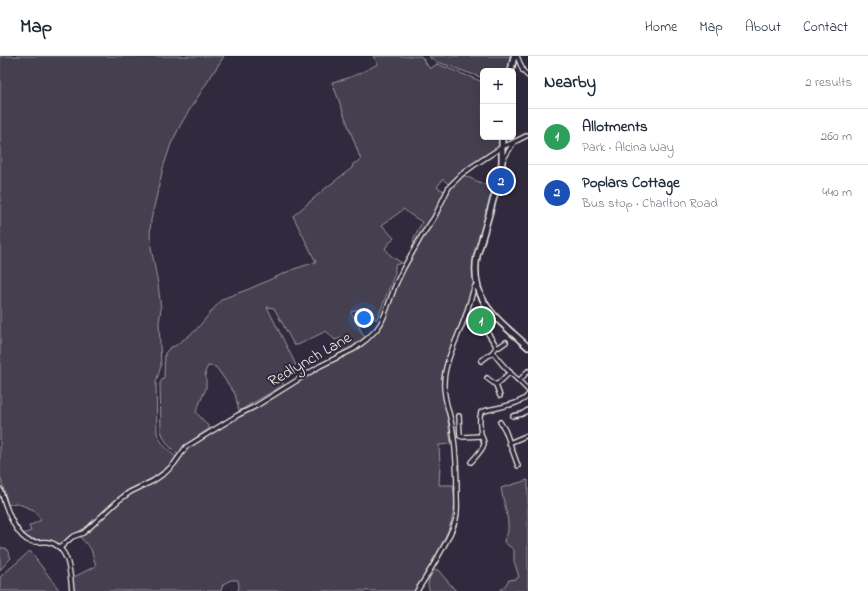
<!DOCTYPE html>
<meta charset="utf-8">
<style>
body{margin:0;font-family:"Indie Flower",sans-serif;background:#f2f2f3;color:#1f2937}
.controls{position:absolute;right:12px;top:12px;display:grid;overflow:hidden;border-radius:6px;box-shadow:0 4px 16px #0002}
.controls button{width:36px;height:36px;display:grid;place-items:center;padding:0;border:0;border-bottom:1px solid #e0e1e3;background:#fff;color:#1f2937;font:20px sans-serif}
.you{position:absolute;left:364px;top:262px;width:14px;height:14px;margin:-10px;border:3px solid #fff;border-radius:50%;background:#1a73e8;box-shadow:0 0 0 6px #1a73e833}
.badge{display:grid;place-items:center;width:26px;height:26px;border-radius:50%;background:#b45309;color:#fff;font-size:13px;font-weight:700}
.pin{position:absolute;translate:-50% -50%;border:2px solid #fff;box-shadow:0 1px 4px #0006}
.list{margin:0;padding:0;list-style:none}
h2{display:flex;justify-content:space-between;align-items:center;height:52px;margin:0;padding:0 16px;font-size:17px}
h2 small{font-size:13px;font-weight:400;color:#747a83}
.list li{display:grid;grid-template-columns:26px 1fr auto;gap:12px;align-items:center;box-sizing:border-box;height:56px;padding:0 16px;border-top:1px solid #e0e1e3}
.list b{display:block;font-size:15px;white-space:nowrap}
.list p{margin:0;font-size:13px;white-space:nowrap;color:#747a83}
.list em{font-size:13px;font-style:normal;color:#747a83}
.map{position:relative;flex:none;width:528px;height:535px;overflow:hidden}
header{display:flex;align-items:center;gap:24px;box-sizing:border-box;height:56px;padding:0 20px;background:#fff;border-bottom:1px solid #e0e1e3}
header strong{font-size:19px}
nav{display:flex;gap:22px;margin-inline-start:auto;font-size:14px}
main{display:flex}
aside{flex:1;background:#fff}
.map>svg:first-child{display:block}
.green{fill:#454050;stroke:#9c989c}
.lines{fill:none;stroke-linecap:round;stroke-linejoin:round}
.street-casing{stroke:#f4f1e8;stroke-width:6}
.secondary-casing{stroke:#f4f1e8;stroke-width:8}
.street{stroke:#2f2a3d;stroke-width:3.5}
.secondary{stroke:#2f2a3d;stroke-width:5}
.labels{text-anchor:middle;dominant-baseline:central;stroke-width:4;stroke-linejoin:round;paint-order:stroke}
.street-label{font-size:16px;fill:#f4f1e8;stroke:#2f2a3d}
</style>
<header>
<strong>Map</strong>
<nav><a>Home</a><a>Map</a><a>About</a><a>Contact</a></nav>
</header>
<main>
<div class="map">
<svg width="528" height="535" viewBox="0 0 528 535">
<rect width="100%" height="100%" fill="#2f2a3d"/>
<filter id="ink" filterUnits="userSpaceOnUse"><feTurbulence type="fractalNoise" baseFrequency=".025" numOctaves="2"/><feDisplacementMap in="SourceGraphic" scale="8" xChannelSelector="R" yChannelSelector="G"/><feConvolveMatrix kernelMatrix="1 2 1 2 8 2 1 2 1" color-interpolation-filters="sRGB"/></filter>
<g filter="url(#ink)">
<g class="green">
<path d="M0 0H224L187 58 180 70 171 88 163 112 151 164 150 178 151 191 158 228 161 253 159 266 161 310 156 326 157 377C161 388 168 394 176 401L172 407 153 422 126 435 103 455 90 470 73 478 61 489C58 488 55 486 52 485 40 482 34 487 23 478L31 475 29 470 41 464 34 454 16 447 8 449 0 420Z"/>
<path d="M373 0H421L430 13 437 8 483 26V81H500V89L498 92 461 116 448 128 443 123 437 131 444 135 445 134V135L433 161 415 187 413 186C414 179 419 173 422 166 416 162 408 158 404 153L382 169 394 182 385 192 391 200 402 207 395 209V217L379 259 376 264 371 257 363 260 358 253 351 256 365 282 344 297 342 292 347 287 344 281 335 284 326 275 298 289H294L274 252 267 251 296 309 278 320 284 329 239 355 235 338 216 311 208 310 205 316 206 322V332L196 356 210 372 185 389 178 399C170 391 163 385 161 373L160 327 164 321 165 297 171 291 175 290 195 275 222 243 249 233 294 213 316 206 293 160 327 131 352 112 353 108 361 104 332 26C350 23 362 16 378 8Z"/>
<path d="M429 0H512L509 15H483V22L435 5 433 2 431 3Z"/>
<path d="M463 119 495 133 488 153H486L485 154 487 156 477 193 474 210 473 229 465 255 447 301 443 316 442 327 443 339 448 364 451 388 439 389 440 409 439 429H453C454 437 455 446 454 454 449 483 429 510 415 535H237L239 532 238 524H231L223 528 221 535H74L72 522 96 510 91 493 81 482 80 479 85 478 120 445 140 433 155 426 188 392 321 311 352 296 364 288 373 279 386 260 404 213 449 133Z"/>
<path d="M528 424V535H499L504 531 509 524 516 523 519 521 514 505V494L504 486C504 481 508 479 508 474 509 461 503 445 501 432Z"/>
<path d="M0 490 1 492H6L11 502 0 514Z"/>
<path d="M30 495 60 535H0V521Z"/>
<path d="M435 514H438L456 535H430C425 527 430 521 435 514Z"/>
</g>
<g class="lines">
<defs>
<g id="street">
<path d="M517 0 523 15 528 20"/>
<path d="M503 104 514 86 528 79"/>
<path d="M485 273 495 288 496 291 493 296C500 307 509 316 519 325"/>
<path d="M481 275 490 270"/>
<path d="M496 291H499L506 286"/>
<path d="M481 305 493 296"/>
<path d="M528 315 519 325 528 334"/>
<path d="M487 322 496 329 500 340"/>
<path d="M496 329 502 324 510 316"/>
<path d="M459 360 460 380 463 381 481 380"/>
<path d="M513 360 522 358 528 354"/>
<path d="M500 366 505 374 518 410"/>
<path d="M509 387 528 379"/>
<path d="M471 406C475 401 483 394 484 388 484 384 482 382 481 378 480 372 479 362 481 356 492 352 522 349 528 339"/>
<path d="M0 433C5 448 13 475 27 484 34 488 41 485 48 486 70 490 70 518 72 535"/>
<path d="M60 492 72 481 83 477 90 471 119 444 130 436 153 425 166 416 174 408 186 391 238 359 256 350 320 310 354 293 367 283 376 274 381 267 385 258 395 230 403 213 421 181 434 162 449 131 462 118 473 110 502 91 514 86"/>
<path d="M417 535C430 515 449 485 456 463 458 455 457 447 457 439 457 417 456 396 453 375 451 359 443 343 444 327 444 307 457 283 464 264 468 253 471 242 474 232L476 229"/>
</g>
<g id="secondary">
<path d="M511 15 514 0"/>
<path d="M502 81V106L500 120 477 200C469 246 499 264 528 291"/>
</g>
</defs>
<use href="#street" class="street-casing"/>
<use href="#secondary" class="secondary-casing"/>
<use href="#street" class="street"/>
<use href="#secondary" class="secondary"/>
</g>
</g>
<g class="labels">
<g class="street-label">
<text transform="translate(310 304) rotate(-30)">Redlynch Lane</text>
</g>
</g>
</svg>
<div class="controls">
<button>+</button>
<button>−</button>
</div>
<div class="you"></div>
<div class="pin badge" style="left:481px;top:265px;background:#2e9e5b">1</div>
<div class="pin badge" style="left:501px;top:125px;background:#1a4fb4">2</div>
</div>
<aside>
<h2>Nearby<small>2 results</small></h2>
<ul class="list">
<li><span class="badge" style="background:#2e9e5b">1</span><div><b>Allotments</b><p>Park · Alcina Way</p></div><em>260 m</em></li>
<li><span class="badge" style="background:#1a4fb4">2</span><div><b>Poplars Cottage</b><p>Bus stop · Charlton Road</p></div><em>440 m</em></li>
</ul>
</aside>
</main>
